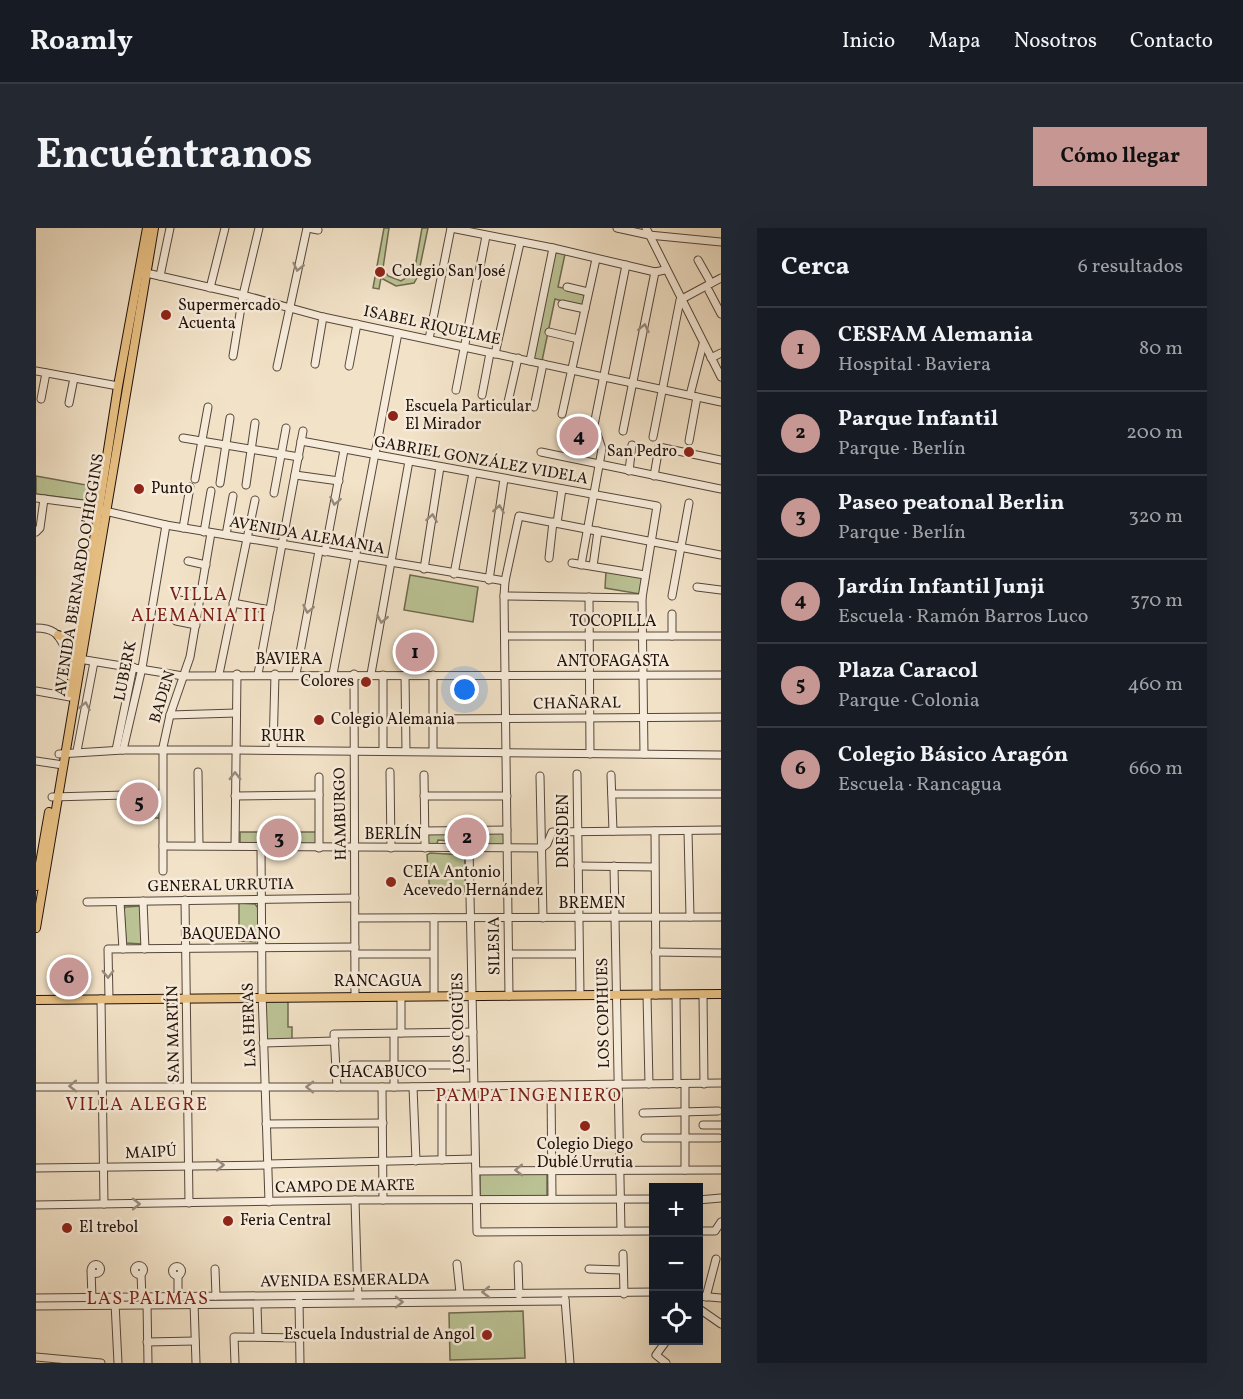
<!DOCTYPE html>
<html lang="es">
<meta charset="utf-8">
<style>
body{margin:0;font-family:Vollkorn,serif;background:#242831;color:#f1f3f6}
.controls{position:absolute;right:18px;bottom:18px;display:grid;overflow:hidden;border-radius:0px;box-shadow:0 6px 24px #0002}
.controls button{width:54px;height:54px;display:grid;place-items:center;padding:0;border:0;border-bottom:2px solid #363941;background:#171b24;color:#f1f3f6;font:30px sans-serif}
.you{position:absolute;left:429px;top:462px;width:21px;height:21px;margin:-15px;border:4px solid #fff;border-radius:50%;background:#1a73e8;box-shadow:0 0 0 9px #1a73e833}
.badge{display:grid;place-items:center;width:39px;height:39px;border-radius:50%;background:#c59692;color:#111;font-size:20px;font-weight:700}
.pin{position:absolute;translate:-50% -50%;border:3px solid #fff;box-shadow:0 2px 6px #0006}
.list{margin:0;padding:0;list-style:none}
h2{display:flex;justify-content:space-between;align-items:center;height:78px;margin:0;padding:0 24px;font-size:26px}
h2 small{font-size:20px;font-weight:400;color:#9ea1a6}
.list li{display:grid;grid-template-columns:39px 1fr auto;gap:18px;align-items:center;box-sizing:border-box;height:84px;padding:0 24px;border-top:2px solid #363941}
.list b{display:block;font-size:22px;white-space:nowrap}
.list p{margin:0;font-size:20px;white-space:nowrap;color:#9ea1a6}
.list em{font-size:20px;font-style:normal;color:#9ea1a6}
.icon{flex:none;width:33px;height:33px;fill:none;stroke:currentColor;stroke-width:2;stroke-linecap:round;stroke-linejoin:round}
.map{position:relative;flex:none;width:685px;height:1135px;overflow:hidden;border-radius:0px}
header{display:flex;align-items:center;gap:36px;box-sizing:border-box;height:84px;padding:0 30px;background:#171b24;border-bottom:2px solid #363941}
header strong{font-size:28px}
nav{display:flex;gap:33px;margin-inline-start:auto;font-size:21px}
.intro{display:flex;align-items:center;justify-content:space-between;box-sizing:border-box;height:144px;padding:0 36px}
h1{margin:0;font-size:42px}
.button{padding:15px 27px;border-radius:0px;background:#c59692;color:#111;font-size:21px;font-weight:700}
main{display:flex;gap:36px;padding:0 36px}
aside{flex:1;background:#171b24;border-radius:0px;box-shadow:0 6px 24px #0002}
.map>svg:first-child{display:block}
.green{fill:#bbc395;stroke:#6e6a50;stroke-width:1.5}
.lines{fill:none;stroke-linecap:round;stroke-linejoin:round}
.minor-casing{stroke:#55463a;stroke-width:9}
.major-casing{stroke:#21120b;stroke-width:10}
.minor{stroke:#f7ecdb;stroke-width:7}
.major{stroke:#e9c184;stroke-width:8}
.oneway{stroke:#978a7d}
.poi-dot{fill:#8f2418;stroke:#f7ecdb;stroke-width:2}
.labels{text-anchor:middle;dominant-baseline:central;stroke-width:5;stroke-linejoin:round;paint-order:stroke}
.poi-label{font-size:16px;fill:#21120b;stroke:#f7ecdb;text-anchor:start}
.street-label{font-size:16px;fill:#21120b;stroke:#f7ecdb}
.neighbourhood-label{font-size:18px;letter-spacing:1.5px;fill:#7a1f14;stroke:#f7ecdb}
</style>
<header>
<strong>Roamly</strong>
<nav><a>Inicio</a><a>Mapa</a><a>Nosotros</a><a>Contacto</a></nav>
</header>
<div class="intro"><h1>Encuéntranos</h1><a class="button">Cómo llegar</a></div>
<main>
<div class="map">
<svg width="685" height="1135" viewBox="0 0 685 1135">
<rect width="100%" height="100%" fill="#f2e2c7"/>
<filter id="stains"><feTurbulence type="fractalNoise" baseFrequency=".00333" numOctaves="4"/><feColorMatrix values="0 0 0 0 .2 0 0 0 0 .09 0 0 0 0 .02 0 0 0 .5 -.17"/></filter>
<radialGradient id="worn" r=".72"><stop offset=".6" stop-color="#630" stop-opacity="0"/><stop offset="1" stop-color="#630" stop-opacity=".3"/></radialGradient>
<g class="green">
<path d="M348 0H353L347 40 352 48 365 53 378 45 386 0H392L382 48 378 55 360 58 345 50 343 61 337 60Z"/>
<path d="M518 24 529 26 522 59 550 65 547 79 519 71 506 133 496 130Z"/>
<path d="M0 248 56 258 54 273 0 266Z"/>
<path d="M570 343 606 348 604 366 569 360Z"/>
<path d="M374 347 442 359 437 394 368 382Z"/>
<path d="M89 566H117L118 582 126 583V590H89Z"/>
<path d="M204 604H281L282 616H204Z"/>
<path d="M470 604 469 618 434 620 430 614 402 612 400 619H391L392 606Z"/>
<path d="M394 625 429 627V666L394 667 391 627Z"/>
<path d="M203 675 219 676 222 680V711L220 714 203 713Z"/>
<path d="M105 678 106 716 90 715 88 682 89 679Z"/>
<path d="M227 770H252V799H256V812H229Z"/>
<path d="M511 945V968L444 969V946Z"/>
<path d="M487 1083 489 1130 414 1132 413 1085Z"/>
</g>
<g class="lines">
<defs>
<g id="minor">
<path d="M272 0 282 2"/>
<path d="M415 0 517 20 619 44 629 42"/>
<path d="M581 0 613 7 685 14"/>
<path d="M610 0 685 149"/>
<path d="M662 32 675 55"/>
<path d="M106 44 207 67 287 89 685 174"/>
<path d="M124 48 134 0"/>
<path d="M531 59 552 64"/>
<path d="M174 60 189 0"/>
<path d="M673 63 685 86"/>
<path d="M526 76 549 81"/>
<path d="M513 104 542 111"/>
<path d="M393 111 415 0"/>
<path d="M459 126 484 15"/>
<path d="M197 128 207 67 223 0"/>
<path d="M675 130 685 125"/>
<path d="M494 133 517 20"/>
<path d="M279 136 287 89"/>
<path d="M313 138 321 96"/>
<path d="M241 139 271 0"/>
<path d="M0 143 82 158"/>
<path d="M420 162 450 8"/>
<path d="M446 167 454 125"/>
<path d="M654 167 667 116"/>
<path d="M5 171 10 145"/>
<path d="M472 174 482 130"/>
<path d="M33 175 38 150"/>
<path d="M498 179 507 136"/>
<path d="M526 186 560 31"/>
<path d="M587 203 619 44"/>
<path d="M617 209 644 72 685 50"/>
<path d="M147 210 263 229"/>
<path d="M265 213 621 278 606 370 608 526"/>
<path d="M653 213 661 169"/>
<path d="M505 224 685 261"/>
<path d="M593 243 596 217"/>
<path d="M259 247 303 253"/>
<path d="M618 248 623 219 685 232"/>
<path d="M159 251 172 179"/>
<path d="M184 255 194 190"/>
<path d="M210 257 219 195"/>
<path d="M238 265 250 200"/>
<path d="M0 270 62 278 69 283 130 297 469 353"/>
<path d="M521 295 526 261"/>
<path d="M147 300 154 259"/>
<path d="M0 304 4 300 8 271"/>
<path d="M168 304 175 263"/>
<path d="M190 307 197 268"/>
<path d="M289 324 308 222"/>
<path d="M513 330 517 294"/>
<path d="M152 333 170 337"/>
<path d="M536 335 609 347"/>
<path d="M545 337 566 221 558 197 590 37"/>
<path d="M557 338 562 303"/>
<path d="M388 341 404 239"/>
<path d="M418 346 437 245"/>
<path d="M453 352 468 251"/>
<path d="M661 359 685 362"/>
<path d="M140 363 165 368"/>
<path d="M468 368 606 370"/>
<path d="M636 368 653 275"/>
<path d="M553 369 554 526"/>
<path d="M197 375 234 382"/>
<path d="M636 386V408"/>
<path d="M140 393 160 397"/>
<path d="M0 400C27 400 22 415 37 430L147 448 685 447"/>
<path d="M469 408H685"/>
<path d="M183 446 219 272"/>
<path d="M222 446 267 203"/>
<path d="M260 446 283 323"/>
<path d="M297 446 362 105"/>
<path d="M318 446 319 769"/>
<path d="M335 446 373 233"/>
<path d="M347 447V523"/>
<path d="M369 447 370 523"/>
<path d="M397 447V523"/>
<path d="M0 463 34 469"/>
<path d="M134 487 200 485"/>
<path d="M397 491 685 489"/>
<path d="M80 522 97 439"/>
<path d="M87 522 106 440 130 297"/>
<path d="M237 522 239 446"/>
<path d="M41 523 58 434"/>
<path d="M23 526 87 522H199L685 527"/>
<path d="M0 533 27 537"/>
<path d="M162 544 163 617"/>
<path d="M354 544 355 620"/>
<path d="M541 546 544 767"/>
<path d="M388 547 389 620"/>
<path d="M575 547 577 603"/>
<path d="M504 548 507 690"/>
<path d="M576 566H685"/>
<path d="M199 568 283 567"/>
<path d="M388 568H471"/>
<path d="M16 569 126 566"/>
<path d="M389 603 471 602"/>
<path d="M619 603 620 767"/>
<path d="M652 603 654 689"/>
<path d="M199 617 201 446"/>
<path d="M127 618 506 620 511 616 516 604 685 602"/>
<path d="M225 619 226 764 233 974"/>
<path d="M283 620V549"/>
<path d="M433 620 441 1004 618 1003"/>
<path d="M542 638 618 639"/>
<path d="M578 638 585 1003"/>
<path d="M127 643V519L134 487 154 429 175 305"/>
<path d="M149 672 153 975"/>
<path d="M107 673 109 721"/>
<path d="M51 674 319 670"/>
<path d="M84 674 87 721"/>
<path d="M319 690 685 689"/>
<path d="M398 690V768"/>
<path d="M619 724 685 725"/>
<path d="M319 726H397"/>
<path d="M473 726H543"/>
<path d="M667 766 668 856"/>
<path d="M611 767 613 856"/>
<path d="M640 767 641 856"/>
<path d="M473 768 468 368 469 353 483 288 685 327"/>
<path d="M65 771 68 976"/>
<path d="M73 771 72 721 319 719"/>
<path d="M365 805V769"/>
<path d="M227 815 299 813"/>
<path d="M316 837H437"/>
<path d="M649 856V942"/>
<path d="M515 857 516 971"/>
<path d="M0 859H358L685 855"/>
<path d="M301 859 298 806 437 804"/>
<path d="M346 859 347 972"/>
<path d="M358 859V806"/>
<path d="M377 859 380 933"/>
<path d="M607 885 682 883"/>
<path d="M230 896 347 895"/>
<path d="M667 897H685"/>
<path d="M609 910H683"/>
<path d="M406 932V859"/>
<path d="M232 936 439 931"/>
<path d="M0 940 232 937"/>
<path d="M440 943 685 942"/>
<path d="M319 972 322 1071"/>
<path d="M662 972 685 970"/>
<path d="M0 977 319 972 618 971"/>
<path d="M662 1003H679L685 994"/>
<path d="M587 1026 588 1066"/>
<path d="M421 1036 424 1065"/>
<circle cx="60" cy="1041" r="4.5"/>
<path d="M482 1037 483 1067"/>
<circle cx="103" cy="1042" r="4.5"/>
<circle cx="141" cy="1043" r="4.5"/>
<path d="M179 1041 180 1068"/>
<path d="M553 1041 587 1042"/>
<path d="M55 1042 56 1070"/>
<path d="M105 1046 106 1070"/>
<path d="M142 1048V1068"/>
<path d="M662 1068 685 1070"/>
<path d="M670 1069 680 1031"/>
<path d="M0 1070 618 1064"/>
<path d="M529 1071 534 1135"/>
<path d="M263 1073 264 1135"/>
<path d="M158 1074 160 1135"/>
<path d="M79 1075 82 1135"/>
<path d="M111 1075 112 1135"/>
<path d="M221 1077 222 1109"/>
<path d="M0 1078 529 1073"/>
<path d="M662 1080 685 1096"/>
<path d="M111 1114 159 1113"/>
<path d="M0 1129 65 1135"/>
<path d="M199 1135 198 1109 265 1110"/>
<path d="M630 1135 620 1127 631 1112"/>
</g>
<g id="major">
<path d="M22 407 30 410 41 405"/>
<path d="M34 465 82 158 111 0"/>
<path d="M0 658 13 584"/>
<path d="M0 700 118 0"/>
<path d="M0 772 685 766"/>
</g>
</defs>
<use href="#minor" class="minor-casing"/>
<use href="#major" class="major-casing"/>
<use href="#minor" class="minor"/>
<use href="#major" class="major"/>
</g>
<defs><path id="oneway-chevron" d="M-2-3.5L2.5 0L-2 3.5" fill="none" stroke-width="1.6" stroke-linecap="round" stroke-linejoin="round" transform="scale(1.5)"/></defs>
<g class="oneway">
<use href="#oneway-chevron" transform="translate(262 39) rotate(103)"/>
<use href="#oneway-chevron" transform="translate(608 100) rotate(-78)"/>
<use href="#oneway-chevron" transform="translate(299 273) rotate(101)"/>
<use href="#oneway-chevron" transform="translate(463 281) rotate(-81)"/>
<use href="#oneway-chevron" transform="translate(396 290) rotate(-81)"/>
<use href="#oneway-chevron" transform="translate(272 381) rotate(101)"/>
<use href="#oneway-chevron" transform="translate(346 391) rotate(101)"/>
<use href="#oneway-chevron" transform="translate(49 478) rotate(-79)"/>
<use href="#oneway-chevron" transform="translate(199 548) rotate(-90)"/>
<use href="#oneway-chevron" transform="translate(72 746) rotate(89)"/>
<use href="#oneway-chevron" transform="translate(37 858) rotate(179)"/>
<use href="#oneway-chevron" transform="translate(274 859) rotate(-179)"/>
<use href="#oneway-chevron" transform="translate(184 937)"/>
<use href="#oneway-chevron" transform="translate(483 942) rotate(179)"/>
<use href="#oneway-chevron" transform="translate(100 976)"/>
<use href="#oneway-chevron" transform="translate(450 1064) rotate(179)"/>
<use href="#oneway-chevron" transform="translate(363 1074) rotate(-1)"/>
</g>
<g class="poi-dot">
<circle cx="344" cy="44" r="6"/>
<circle cx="130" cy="87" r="6"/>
<circle cx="357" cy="188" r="6"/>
<circle cx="653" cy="224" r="6"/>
<circle cx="103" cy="261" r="6"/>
<circle cx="330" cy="454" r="6"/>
<circle cx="283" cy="492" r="6"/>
<circle cx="355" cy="654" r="6"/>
<circle cx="549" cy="898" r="6"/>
<circle cx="192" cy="993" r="6"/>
<circle cx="31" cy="1000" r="6"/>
<circle cx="451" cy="1107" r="6"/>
</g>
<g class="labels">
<g class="poi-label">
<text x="356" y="44">Colegio San José</text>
<text x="142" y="78">Supermercado<tspan x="142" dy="18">Acuenta</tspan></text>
<text x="369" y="179">Escuela Particular<tspan x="369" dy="18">El Mirador</tspan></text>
<text x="641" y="224" text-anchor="end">San Pedro</text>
<text x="115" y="261">Punto</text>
<text x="318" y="454" text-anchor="end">Colores</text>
<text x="295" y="492">Colegio Alemania</text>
<text x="367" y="645">CEIA Antonio<tspan x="367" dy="18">Acevedo Hernández</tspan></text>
<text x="549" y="917" text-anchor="middle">Colegio Diego<tspan x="549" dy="18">Dublé Urrutia</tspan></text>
<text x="204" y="993">Feria Central</text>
<text x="43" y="1000">El trebol</text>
<text x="439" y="1107" text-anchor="end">Escuela Industrial de Angol</text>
</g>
<g class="street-label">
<text transform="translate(396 98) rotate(12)">ISABEL RIQUELME</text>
<text transform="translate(445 233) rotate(10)">GABRIEL GONZÁLEZ VIDELA</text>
<text transform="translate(271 308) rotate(10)">AVENIDA ALEMANIA</text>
<text transform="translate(44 347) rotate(-81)">AVENIDA BERNARDO O'HIGGINS</text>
<text x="577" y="394">TOCOPILLA</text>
<text x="253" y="432">BAVIERA</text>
<text x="577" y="434">ANTOFAGASTA</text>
<text transform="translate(90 443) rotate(-79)">LUBERK</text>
<text transform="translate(127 469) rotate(-73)">BADEN</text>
<text transform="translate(541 476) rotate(-1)">CHAÑARAL</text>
<text x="247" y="509">RUHR</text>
<text transform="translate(305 586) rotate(-91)">HAMBURGO</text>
<text transform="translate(528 603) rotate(-90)">DRESDEN</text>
<text x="357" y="607">BERLÍN</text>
<text transform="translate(185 658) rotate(-1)">GENERAL URRUTIA</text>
<text x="556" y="676">BREMEN</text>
<text x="195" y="707">BAQUEDANO</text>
<text transform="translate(459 718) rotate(-91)">SILESIA</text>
<text x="342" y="754">RANCAGUA</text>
<text transform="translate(568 785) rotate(-91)">LOS COPIHUES</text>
<text transform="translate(423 795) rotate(-91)">LOS COIGÜES</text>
<text transform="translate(214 797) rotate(-92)">LAS HERAS</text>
<text transform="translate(138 806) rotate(-91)">SAN MARTÍN</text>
<text x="342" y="845">CHACABUCO</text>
<text transform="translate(115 925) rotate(-3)">MAIPÚ</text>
<text transform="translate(309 959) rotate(-1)">CAMPO DE MARTE</text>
<text transform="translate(309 1053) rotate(-1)">AVENIDA ESMERALDA</text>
</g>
<g class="neighbourhood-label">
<text x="163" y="367">VILLA<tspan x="163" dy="21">ALEMANIA III</tspan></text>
<text x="493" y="868">PAMPA INGENIERO</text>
<text x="101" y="877">VILLA ALEGRE</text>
<text x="112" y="1071">LAS PALMAS</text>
</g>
</g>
<rect width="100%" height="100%" filter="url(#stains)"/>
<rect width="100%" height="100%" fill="url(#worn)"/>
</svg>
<div class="controls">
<button>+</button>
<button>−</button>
<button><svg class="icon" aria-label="locate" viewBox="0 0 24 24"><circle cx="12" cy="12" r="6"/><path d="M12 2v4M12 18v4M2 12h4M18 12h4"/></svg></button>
</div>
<div class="you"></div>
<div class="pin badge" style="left:379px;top:424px">1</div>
<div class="pin badge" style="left:431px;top:609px">2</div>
<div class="pin badge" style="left:243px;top:610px">3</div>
<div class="pin badge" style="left:543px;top:208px">4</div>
<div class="pin badge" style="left:103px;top:574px">5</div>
<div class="pin badge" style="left:33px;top:749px">6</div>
</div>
<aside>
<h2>Cerca<small>6 resultados</small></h2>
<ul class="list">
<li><span class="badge">1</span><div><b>CESFAM Alemania</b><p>Hospital · Baviera</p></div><em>80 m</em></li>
<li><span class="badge">2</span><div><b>Parque Infantil</b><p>Parque · Berlín</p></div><em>200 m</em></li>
<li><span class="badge">3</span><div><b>Paseo peatonal Berlin</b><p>Parque · Berlín</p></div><em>320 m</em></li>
<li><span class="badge">4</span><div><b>Jardín Infantil Junji</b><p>Escuela · Ramón Barros Luco</p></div><em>370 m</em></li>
<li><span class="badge">5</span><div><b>Plaza Caracol</b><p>Parque · Colonia</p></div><em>460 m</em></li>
<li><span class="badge">6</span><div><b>Colegio Básico Aragón</b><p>Escuela · Rancagua</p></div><em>660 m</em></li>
</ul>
</aside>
</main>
